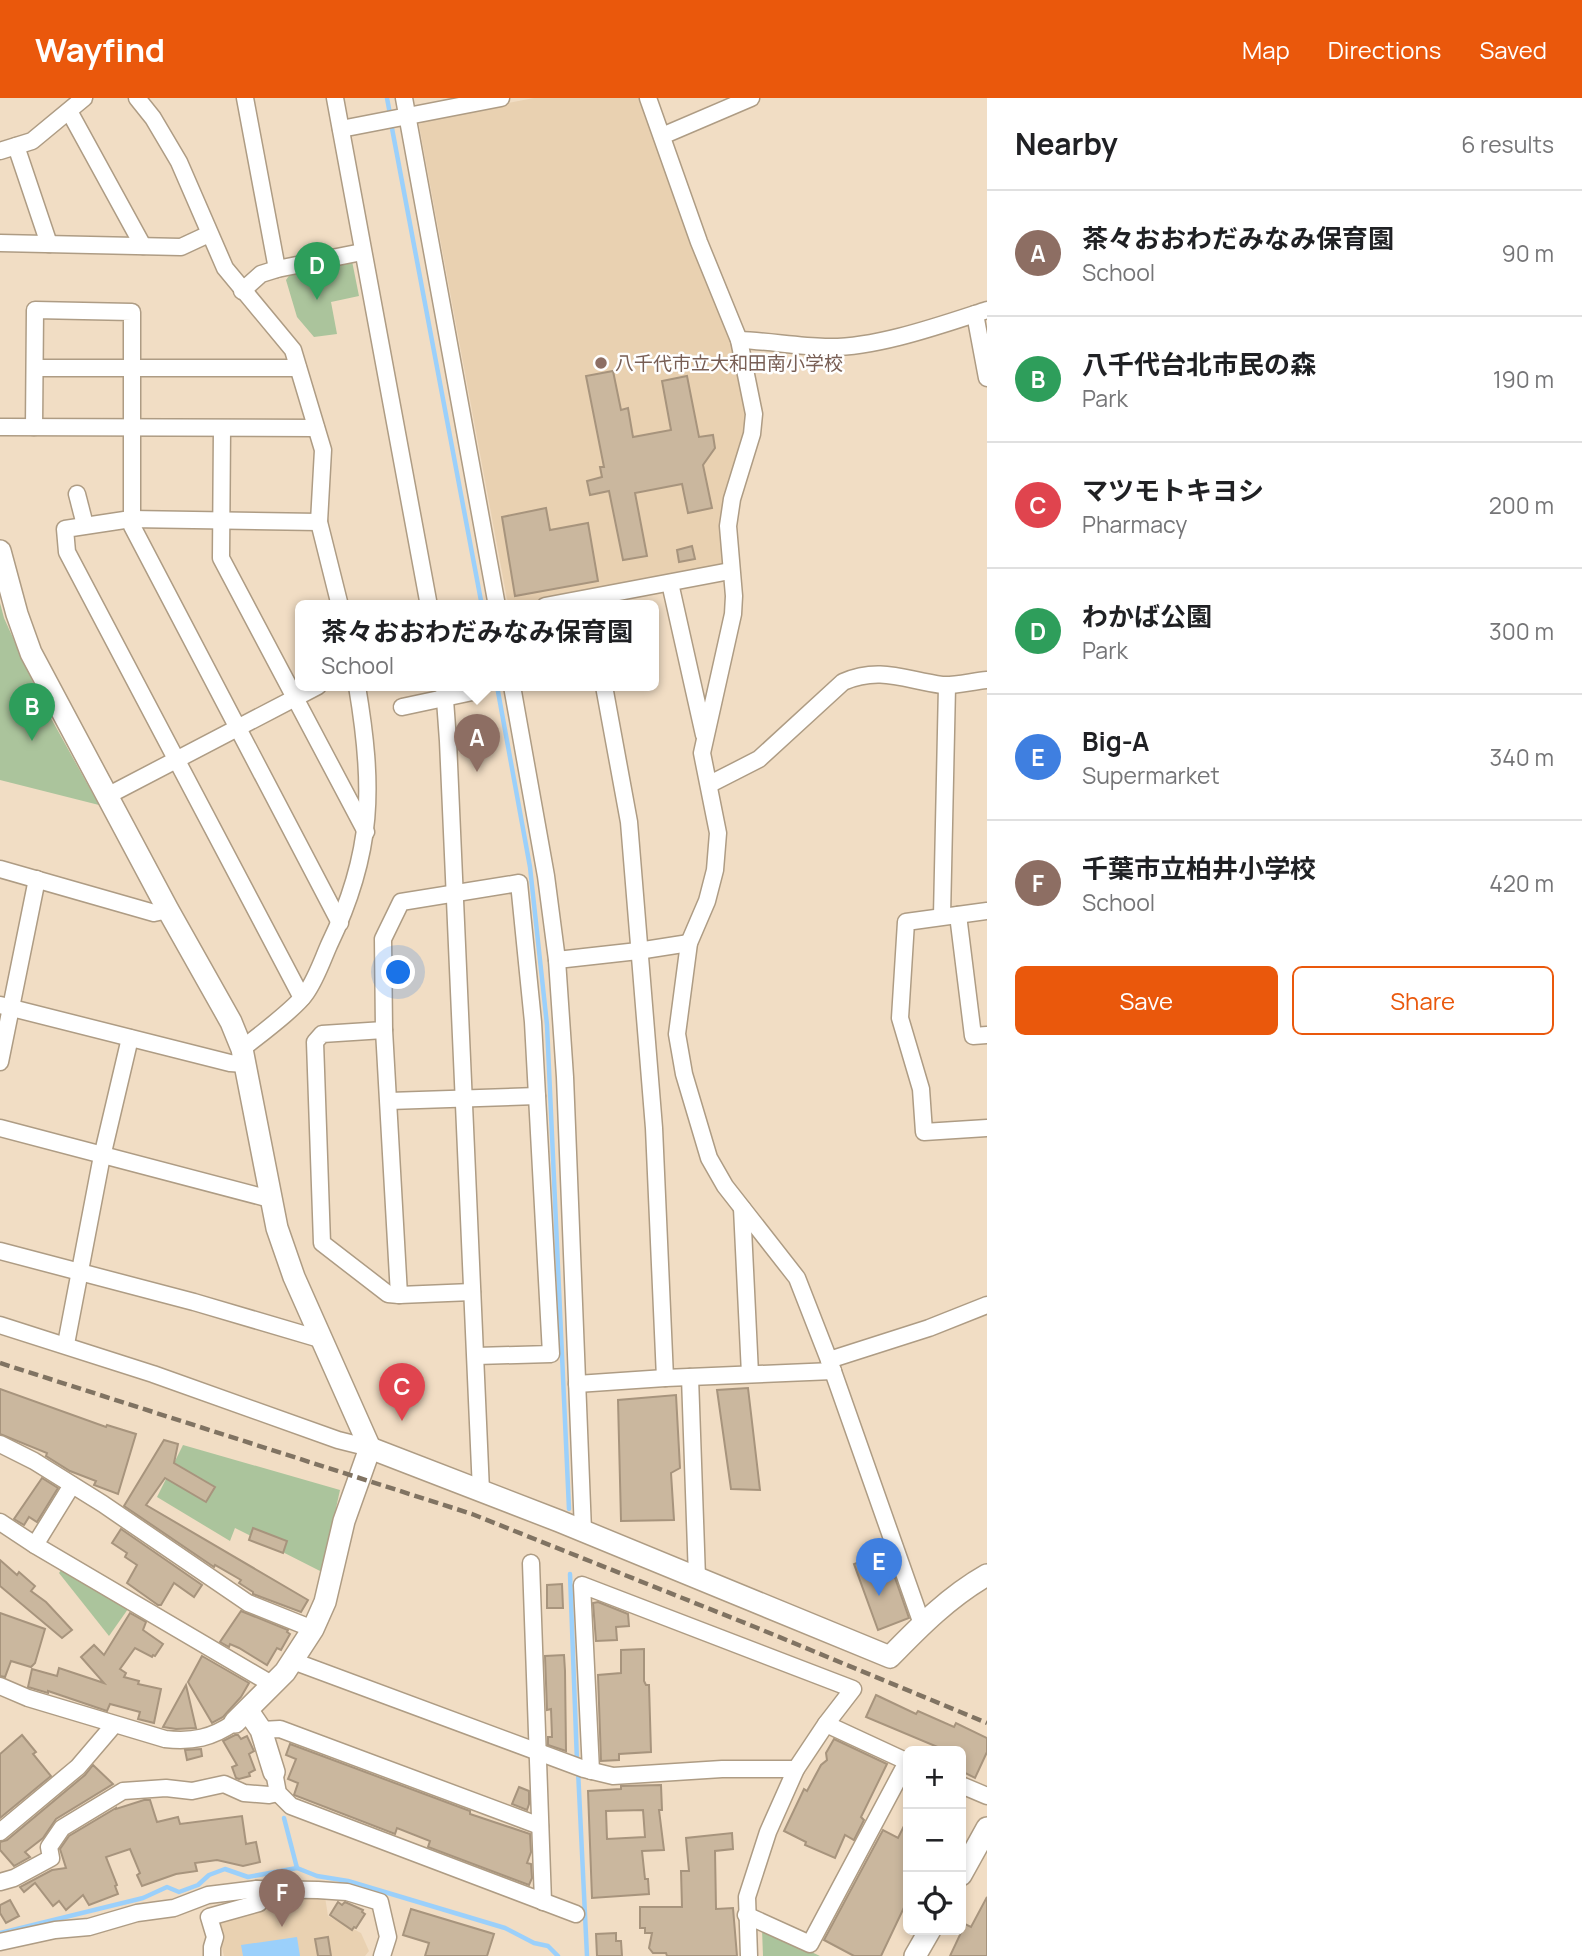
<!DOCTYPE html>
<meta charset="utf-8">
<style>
body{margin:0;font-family:Manrope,"Noto Sans JP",sans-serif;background:#f2f2f2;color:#202124}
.controls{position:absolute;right:21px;bottom:21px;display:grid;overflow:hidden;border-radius:10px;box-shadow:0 4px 10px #0003}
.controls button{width:63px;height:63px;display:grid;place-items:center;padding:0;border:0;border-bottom:2px solid #e0e0e0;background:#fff;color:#202124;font:35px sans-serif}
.you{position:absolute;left:399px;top:875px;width:24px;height:24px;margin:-18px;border:5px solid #fff;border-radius:50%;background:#1a73e8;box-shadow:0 0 0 10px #1a73e833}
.badge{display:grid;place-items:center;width:46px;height:46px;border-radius:50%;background:#ea580c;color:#fff;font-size:23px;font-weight:700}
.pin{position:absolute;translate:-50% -58px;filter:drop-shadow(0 2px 4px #0008)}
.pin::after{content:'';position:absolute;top:37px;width:24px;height:21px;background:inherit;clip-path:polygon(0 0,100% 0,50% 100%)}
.popup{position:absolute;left:295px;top:502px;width:364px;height:91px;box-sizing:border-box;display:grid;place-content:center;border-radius:10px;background:#fff;filter:drop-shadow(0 2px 5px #0005);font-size:23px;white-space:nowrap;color:#757577}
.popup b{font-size:26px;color:#202124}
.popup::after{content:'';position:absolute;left:50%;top:100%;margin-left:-14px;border:14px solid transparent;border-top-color:#fff}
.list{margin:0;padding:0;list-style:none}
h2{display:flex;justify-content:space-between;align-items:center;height:91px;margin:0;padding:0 28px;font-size:30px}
h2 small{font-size:23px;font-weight:400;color:#757577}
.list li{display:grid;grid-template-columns:46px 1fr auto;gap:21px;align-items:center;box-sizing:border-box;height:126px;padding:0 28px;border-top:2px solid #e0e0e0}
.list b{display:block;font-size:26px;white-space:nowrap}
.list p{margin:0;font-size:23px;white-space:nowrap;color:#757577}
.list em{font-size:23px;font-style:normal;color:#757577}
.actions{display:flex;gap:14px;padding:21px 28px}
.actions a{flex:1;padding:16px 0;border:2px solid #ea580c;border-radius:10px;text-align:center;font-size:24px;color:#ea580c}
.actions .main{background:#ea580c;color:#fff}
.icon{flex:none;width:38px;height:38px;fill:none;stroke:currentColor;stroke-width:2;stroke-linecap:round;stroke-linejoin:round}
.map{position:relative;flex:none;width:987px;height:1858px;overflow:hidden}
header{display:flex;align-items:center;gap:42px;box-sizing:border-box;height:98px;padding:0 35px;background:#ea580c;color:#fff}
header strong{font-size:33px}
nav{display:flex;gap:38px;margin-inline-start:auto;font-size:24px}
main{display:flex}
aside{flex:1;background:#fff}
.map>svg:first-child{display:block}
.built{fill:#e9d1b1}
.green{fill:#abc49c}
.water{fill:#9bd0fb}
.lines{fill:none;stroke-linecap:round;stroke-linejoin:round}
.stream{stroke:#9bd0fb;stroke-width:4.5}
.building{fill:#cab79e;stroke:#a7947d;stroke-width:2;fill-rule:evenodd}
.minor-casing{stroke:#ae9c84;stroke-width:19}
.tertiary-casing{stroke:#ae9c84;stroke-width:24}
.minor{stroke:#fff;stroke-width:16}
.tertiary{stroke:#fff;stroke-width:21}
.rail{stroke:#807362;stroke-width:4.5;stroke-dasharray:10 5;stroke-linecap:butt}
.education-dot{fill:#8d6e63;stroke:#fff;stroke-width:2.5}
.labels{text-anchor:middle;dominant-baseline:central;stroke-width:5;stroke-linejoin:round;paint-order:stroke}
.education-label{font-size:19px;fill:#785e54;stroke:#fff;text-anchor:start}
</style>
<header>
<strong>Wayfind</strong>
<nav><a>Map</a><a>Directions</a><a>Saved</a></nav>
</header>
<main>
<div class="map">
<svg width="987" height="1858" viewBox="0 0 987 1858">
<rect width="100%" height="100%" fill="#f1ddc4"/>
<g class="built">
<path d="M534 0H643L734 249 747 319 725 465 721 469 512 508 507 501 419 27 424 21Z"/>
<path d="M269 1797 325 1799 328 1818 361 1835 369 1853 365 1858H224L215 1822 270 1806Z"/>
</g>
<g class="green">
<path d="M352 163 359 198 331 204 337 236 314 239 297 219 286 182 291 175Z"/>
<path d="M0 505 4 520 42 604 99 707 0 682Z"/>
<path d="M183 1347 340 1392 322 1474 235 1430 230 1443 157 1399Z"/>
<path d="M61 1472 128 1511 109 1538 59 1475Z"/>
<path d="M762 1831 820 1858H763Z"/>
</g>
<path class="water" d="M297 1839 300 1858H243L241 1847Z"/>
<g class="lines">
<g class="stream">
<path d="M387 0 390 16"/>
<path d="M391 25 482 508"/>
<path d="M497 588 530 769 547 927 569 1411"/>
<path d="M570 1476 577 1664"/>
<path d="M578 1672 587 1858"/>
<path d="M284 1720 297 1770"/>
<path d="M0 1835 143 1800 167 1789 179 1794 198 1787 209 1777 225 1771 248 1779 297 1770 317 1778 348 1783 505 1830 534 1845 548 1848 558 1858"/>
</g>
</g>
<g class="building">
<path d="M613 273 621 312 628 310 633 339 671 332 662 283 687 278 699 339 713 337 715 350 703 367 712 410 688 415 682 386 635 395 647 458 623 462 609 393 590 397 587 383 602 379 600 369H604L586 278Z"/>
<path d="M546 410 550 432 588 425 598 483 515 498 502 419Z"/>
<path d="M692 448 695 461 679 464 677 452Z"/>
<path d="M748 1290 760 1392 731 1391 717 1292Z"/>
<path d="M0 1291 106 1329 107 1327 136 1336 118 1396 94 1387 96 1383 70 1373 46 1358 47 1355 0 1336Z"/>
<path d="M676 1297 680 1370 671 1375 674 1422 621 1423 618 1302Z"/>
<path d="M164 1342 178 1346 174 1365 215 1389 206 1404 165 1380 146 1407 308 1502 301 1514 253 1496V1494L239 1485 241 1482 215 1467 214 1469 124 1408Z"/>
<path d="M42 1380 58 1390 37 1424 29 1419 24 1427 14 1421Z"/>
<path d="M253 1430 287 1443 283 1455 249 1442Z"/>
<path d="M121 1431 202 1487 194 1499 174 1485 161 1507H158L127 1485 137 1467 125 1459 127 1455 112 1445Z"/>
<path d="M886 1454 909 1520 878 1532 854 1466Z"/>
<path d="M0 1462 17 1477 19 1474 35 1488 31 1493 46 1504 72 1532 62 1540 0 1488Z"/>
<path d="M562 1486 563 1510H547V1487Z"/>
<path d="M598 1504 628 1516 629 1528 616 1529 617 1542 596 1543 593 1505Z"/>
<path d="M241 1513 288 1532 287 1534 290 1536 281 1552 277 1550 267 1567 239 1550 230 1546 229 1549 220 1544Z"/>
<path d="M0 1515 45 1531 35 1565 31 1569 11 1563 5 1579 0 1578Z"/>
<path d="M130 1515 146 1524 143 1532 163 1546 155 1558 153 1557 152 1559 135 1550 120 1571 126 1575 124 1579 139 1583 138 1586 161 1591 154 1625 138 1621 140 1614 110 1606 107 1613 48 1593V1595L28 1589 32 1571 57 1578 59 1570 104 1585 81 1559 94 1547 104 1557Z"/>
<path d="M644 1551V1583L646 1587H649L651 1654 619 1656V1662L601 1663 598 1577 621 1575V1552Z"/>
<path d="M564 1557 565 1573 566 1653 548 1647V1639H552L551 1611 547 1612 545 1558Z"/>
<path d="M202 1558 249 1585 241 1599 223 1619 212 1625 188 1584Z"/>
<path d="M186 1587 196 1630 176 1631 163 1629Z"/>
<path d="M876 1597 916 1616 918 1613 954 1629 956 1625 987 1640V1654L975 1680 961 1673V1653H947L866 1619Z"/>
<path d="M22 1637 36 1654 33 1656 51 1678 0 1720V1656Z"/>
<path d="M235 1637H238L241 1641 247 1638 254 1653 249 1656 255 1672 249 1675 250 1678 239 1681 236 1680 232 1669 237 1667 223 1643Z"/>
<path d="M834 1641 887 1666 861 1719 864 1722 854 1742 845 1737 835 1760 805 1747 806 1744 784 1733 804 1691 807 1693 821 1667 827 1662 826 1655Z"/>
<path d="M290 1646 470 1713V1716L530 1736 531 1754 527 1765 531 1766 532 1780 529 1787 428 1749 430 1743 397 1730 395 1736 294 1697 298 1685 288 1681 296 1661 286 1657Z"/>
<path d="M201 1651 202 1658 187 1662 185 1652Z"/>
<path d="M93 1667 113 1686 56 1721 43 1740 25 1754 30 1759 14 1768 0 1752V1744L7 1742 85 1677Z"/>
<path d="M661 1687 662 1712H659L664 1752 642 1753 645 1781H648L649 1796 592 1800 588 1693 621 1691V1688ZM643 1712 645 1739 607 1741 606 1713Z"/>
<path d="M519 1689 529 1693V1706L527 1712 512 1706Z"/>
<path d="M144 1702H150L157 1724 178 1719 180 1726 242 1718 246 1746 256 1744 260 1764 243 1768 217 1762 195 1765 197 1773 176 1776 142 1788 137 1777 140 1775 130 1751 106 1759 117 1787 115 1788 118 1796 89 1807 83 1797 66 1812 59 1803 53 1808 35 1785 24 1794 20 1789 52 1772 66 1770 60 1751 69 1738 116 1710V1711Z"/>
<path d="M908 1720V1801L881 1858H854L824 1842 883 1732 898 1740Z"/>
<path d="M732 1735 733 1751 715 1753 716 1811 733 1810 737 1858H667L666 1855H653L649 1850 652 1835H645V1830H640V1809H682L681 1773H689L686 1740Z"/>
<path d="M987 1799V1858H950L965 1826 971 1829Z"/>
<path d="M10 1802 19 1818 6 1825 0 1815V1807Z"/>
<path d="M338 1804 342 1807 345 1804 363 1812 362 1814 365 1816 356 1830 354 1829 352 1832 330 1817Z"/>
<path d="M411 1811 494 1836 487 1858H425L429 1845 403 1837Z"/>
<path d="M616 1835V1843H621L622 1858H597L596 1836Z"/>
<path d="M328 1839 331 1858H318L315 1841Z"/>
</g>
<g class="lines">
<defs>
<g id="minor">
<path d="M137 0 153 20 179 64 225 170 293 252 323 352 319 424 340 508"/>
<path d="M245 0 277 171"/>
<path d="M335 0 429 508"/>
<path d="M404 0 497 508"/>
<path d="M648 0 699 144 739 242 754 316 752 336 732 401 728 428 734 498 733 516 702 655 718 735 715 772 707 803 689 845 677 936 684 976 709 1060 725 1088 797 1180 829 1262 922 1526"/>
<path d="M69 13 143 148"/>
<path d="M341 31 501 0"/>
<path d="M662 38 751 0"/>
<path d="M16 48 49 146"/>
<path d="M0 53 32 43 84 0"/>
<path d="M0 145 181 149 209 136"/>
<path d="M242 193 261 176 277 171 362 154"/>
<path d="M975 216 987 280"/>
<path d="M739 242C767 243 796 248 825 249 873 251 941 227 987 212"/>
<path d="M35 270H298"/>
<path d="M0 329 316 330"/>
<path d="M34 329 35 212 132 214V428L340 825"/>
<path d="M222 331 221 460 366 734"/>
<path d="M77 396 85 427"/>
<path d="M670 485 704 637"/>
<path d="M545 508 730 473"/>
<path d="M444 588 448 643 481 1393"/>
<path d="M512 588 546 778 557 862 565 979 583 1433"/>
<path d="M604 588 629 724 654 1030 665 1280"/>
<path d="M402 609 477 593"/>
<path d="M710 686 759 661 843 584C880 568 905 582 942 587 954 588 974 583 987 582"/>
<path d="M107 698 318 588"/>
<path d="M0 771 154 815 168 812"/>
<path d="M987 813 906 824 900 920 921 991 924 1034 987 1030"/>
<path d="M958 817 973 938 987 937"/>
<path d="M942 818 947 588"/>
<path d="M557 862 638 853 689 845"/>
<path d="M302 900 67 454 65 431 131 421 319 424"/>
<path d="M0 907 230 965 245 966"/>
<path d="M384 932 322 936 315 944 322 1145 388 1196 399 1197"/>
<path d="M242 951C258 938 296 910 306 895 316 881 322 863 329 847 374 754 374 688 357 588"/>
<path d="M0 964 37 781"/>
<path d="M389 1003 537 998"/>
<path d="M0 1030 270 1101"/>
<path d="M742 1110 750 1276"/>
<path d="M0 1153 194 1204 323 1242"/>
<path d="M472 1194 399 1197 384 932 383 841 401 804 519 785 533 924 551 1256 476 1258"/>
<path d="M0 1227 153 1276 338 1342 370 1350"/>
<path d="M66 1246 101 1063 130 940"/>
<path d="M829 1262 929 1230 987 1207"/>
<path d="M690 1279 697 1480"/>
<path d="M577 1286 665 1280 833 1273"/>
<path d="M0 1346 34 1363 103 1406 248 1505 313 1531"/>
<path d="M0 1424 35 1447 273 1587"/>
<path d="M35 1447 72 1387"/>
<path d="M531 1465 543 1804"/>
<path d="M293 1563 584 1671 613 1678 722 1671H796"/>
<path d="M0 1588 28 1600 165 1641C193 1644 212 1640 235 1624"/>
<path d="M826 1626 908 1664"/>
<path d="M261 1632 280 1631 540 1728"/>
<path d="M591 1673 582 1487 853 1591 826 1626 796 1671 768 1734 747 1799 749 1858"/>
<path d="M274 1674 278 1695 291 1708 576 1816"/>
<path d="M961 1687 987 1698"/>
<path d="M0 1734 78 1669 113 1628"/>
<path d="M0 1784 14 1780 51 1760 49 1749 62 1730 123 1693 166 1690 192 1693 224 1686 244 1695 269 1697 278 1695"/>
<path d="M746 1817 810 1846 907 1664"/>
<path d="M0 1844 55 1832 89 1829 137 1815 174 1810 208 1797 257 1791 318 1792 347 1794 380 1804 388 1839 382 1858"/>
<path d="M212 1858V1849L215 1839 209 1819 259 1805 257 1791"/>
</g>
<g id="tertiary">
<path d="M0 453 17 516 31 555 168 812 231 924 242 951 277 1130 294 1179 370 1350 344 1423 325 1504 313 1531 285 1574 235 1624"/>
<path d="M370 1350 559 1423 890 1559C920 1528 950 1498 987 1477"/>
<path d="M248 1613 261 1632 274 1674"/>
<path d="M961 1777 987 1730"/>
<path d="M915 1858 930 1832"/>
</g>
</defs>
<use href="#minor" class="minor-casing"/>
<use href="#tertiary" class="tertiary-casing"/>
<use href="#minor" class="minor"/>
<use href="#tertiary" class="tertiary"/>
<path class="rail" d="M0 1265 472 1416 755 1529 987 1625"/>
</g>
<circle class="education-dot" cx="601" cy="265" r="7"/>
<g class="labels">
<g class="education-label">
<text x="615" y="265">八千代市立大和田南小学校</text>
</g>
</g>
</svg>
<div class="controls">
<button>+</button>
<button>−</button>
<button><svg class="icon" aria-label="locate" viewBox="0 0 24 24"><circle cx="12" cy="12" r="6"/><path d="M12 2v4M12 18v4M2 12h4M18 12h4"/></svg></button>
</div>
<div class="you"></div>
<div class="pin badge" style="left:477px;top:674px;background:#8d6e63">A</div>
<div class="popup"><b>茶々おおわだみなみ保育園</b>School</div>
<div class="pin badge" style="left:32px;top:643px;background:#2e9e5b">B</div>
<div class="pin badge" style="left:402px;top:1323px;background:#e0444e">C</div>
<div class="pin badge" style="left:317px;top:202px;background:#2e9e5b">D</div>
<div class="pin badge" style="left:879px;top:1498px;background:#3f7fe0">E</div>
<div class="pin badge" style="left:282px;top:1829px;background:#8d6e63">F</div>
</div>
<aside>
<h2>Nearby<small>6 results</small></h2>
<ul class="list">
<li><span class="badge" style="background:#8d6e63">A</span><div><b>茶々おおわだみなみ保育園</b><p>School</p></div><em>90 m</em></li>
<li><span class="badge" style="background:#2e9e5b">B</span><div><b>八千代台北市民の森</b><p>Park</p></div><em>190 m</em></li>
<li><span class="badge" style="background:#e0444e">C</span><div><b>マツモトキヨシ</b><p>Pharmacy</p></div><em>200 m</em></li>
<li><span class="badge" style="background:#2e9e5b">D</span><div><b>わかば公園</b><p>Park</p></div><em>300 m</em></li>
<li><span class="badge" style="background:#3f7fe0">E</span><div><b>Big-A</b><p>Supermarket</p></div><em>340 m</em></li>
<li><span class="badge" style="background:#8d6e63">F</span><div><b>千葉市立柏井小学校</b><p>School</p></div><em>420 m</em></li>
</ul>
<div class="actions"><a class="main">Save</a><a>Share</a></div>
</aside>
</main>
